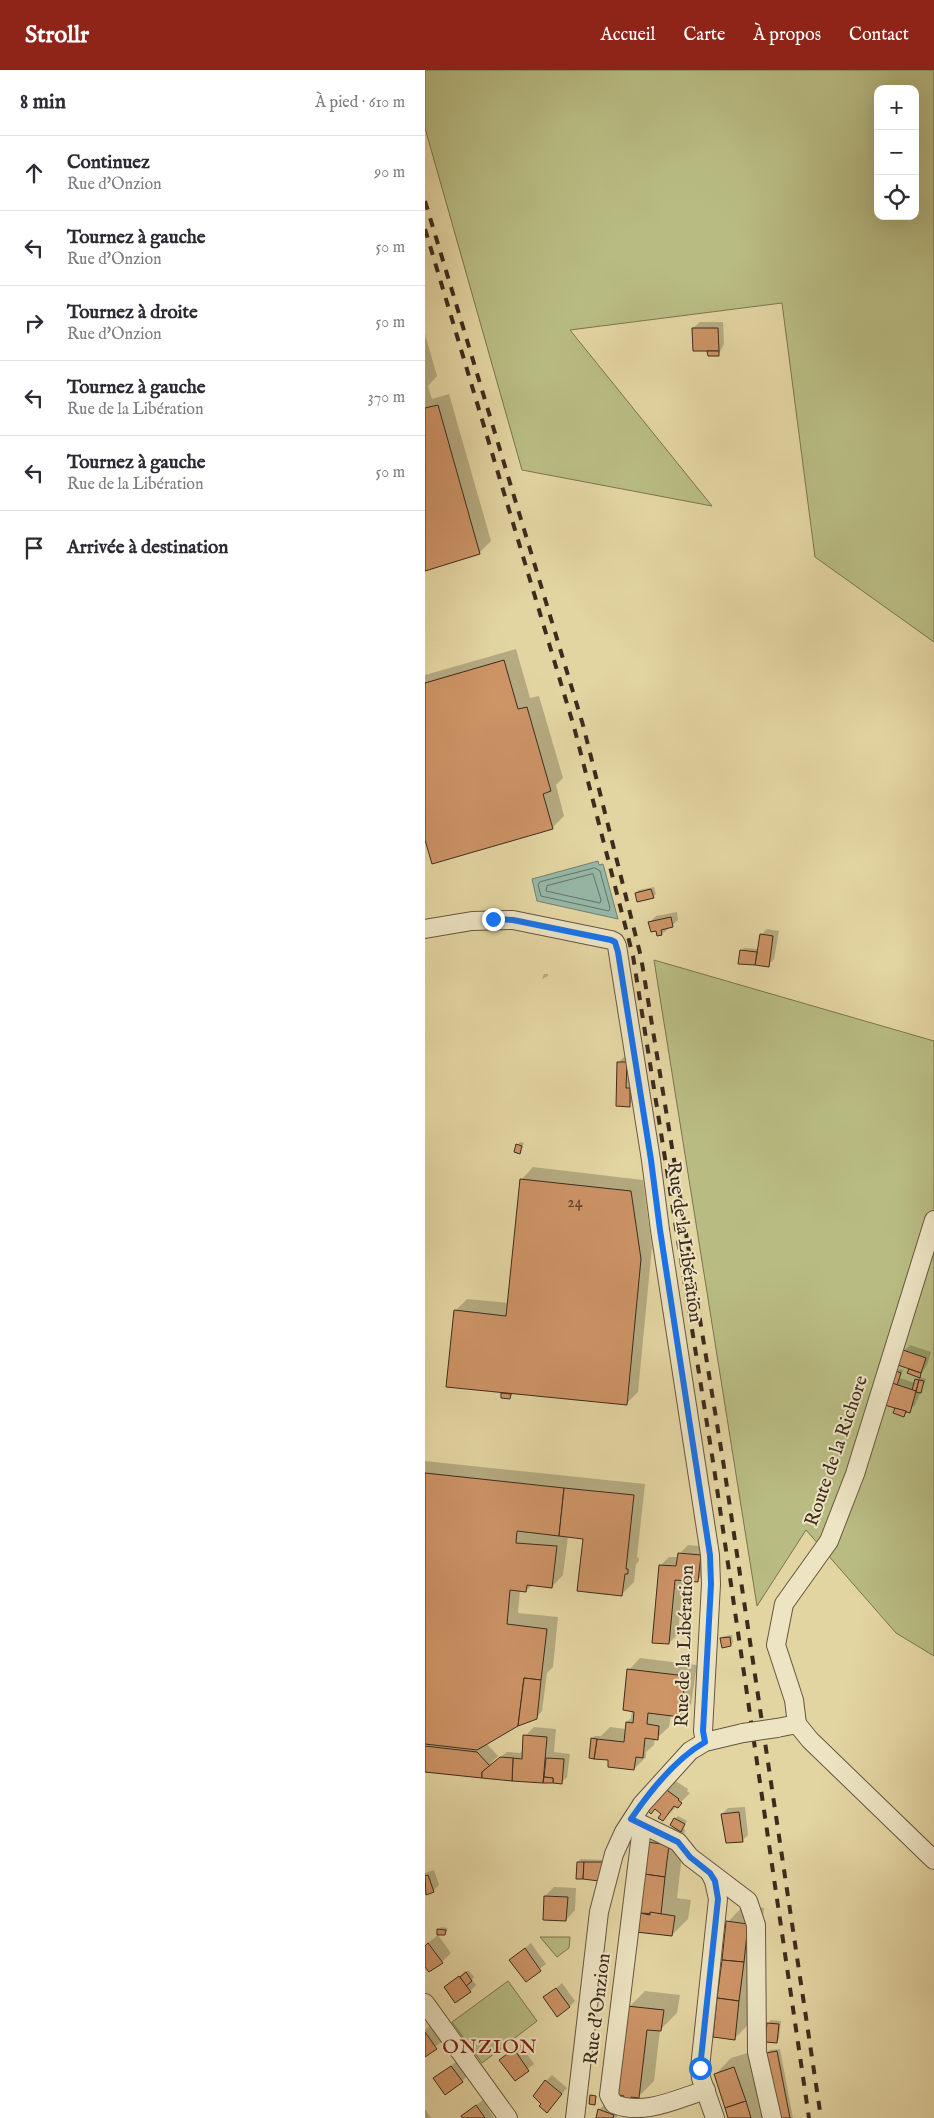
<!DOCTYPE html>
<html lang="fr">
<meta charset="utf-8">
<style>
body{margin:0;font-family:"IM FELL English",serif;background:#f2f2f3;color:#2b2b33}
.controls{position:absolute;right:15px;top:15px;display:grid;overflow:hidden;border-radius:10px;box-shadow:0 5px 20px #0002}
.controls button{width:45px;height:45px;display:grid;place-items:center;padding:0;border:0;border-bottom:1px solid #e1e1e2;background:#fff;color:#2b2b33;font:25px sans-serif}
.stop{position:absolute;width:15px;height:15px;margin:-11px;border:4px solid #1a73e8;border-radius:50%;background:#fff}
.stop.end{background:#1a73e8;border-color:#fff;box-shadow:0 1px 5px #0008}
.list{margin:0;padding:0;list-style:none}
h2{display:flex;justify-content:space-between;align-items:center;height:65px;margin:0;padding:0 20px;font-size:21px}
h2 small{font-size:16px;font-weight:400;color:#7c7c81}
.list li{display:grid;grid-template-columns:32px 1fr auto;gap:15px;align-items:center;box-sizing:border-box;height:75px;padding:0 20px;border-top:1px solid #e1e1e2}
.list b{display:block;font-size:19px;white-space:nowrap}
.list p{margin:0;font-size:16px;white-space:nowrap;color:#7c7c81}
.list em{font-size:16px;font-style:normal;color:#7c7c81}
.icon{flex:none;width:28px;height:28px;fill:none;stroke:currentColor;stroke-width:2;stroke-linecap:round;stroke-linejoin:round}
.map{position:relative;flex:none;width:509px;height:2048px;overflow:hidden}
header{display:flex;align-items:center;gap:30px;box-sizing:border-box;height:70px;padding:0 25px;background:#8f2418;color:#fff}
header strong{font-size:24px}
nav{display:flex;gap:28px;margin-inline-start:auto;font-size:18px}
main{display:flex}
aside{flex:1;background:#fff}
.map>svg:first-child{display:block}
.green{fill:#b8bc82;stroke:#7b7450;fill-rule:evenodd}
.water{fill:#95b8a7;stroke:#728070}
.shadow{fill:#0003}
.lines{fill:none;stroke-linecap:round;stroke-linejoin:round}
.shore{stroke:#6a7262;stroke-width:1}
.building{fill:#cd9466;stroke:#3e2b1e}
.minor-casing{stroke:#67563f;stroke-width:20}
.minor{stroke:#ede4c3;stroke-width:18}
.rail{stroke:#3e2b1e;stroke-width:4;stroke-dasharray:9 9;stroke-linecap:butt}
.minor-bridge-casing{stroke:#67563f;stroke-width:20;stroke-linecap:butt}
.minor-bridge{stroke:#ede4c3;stroke-width:18}
.route{stroke:#1a73e8;stroke-width:6}
.labels{text-anchor:middle;dominant-baseline:central;stroke-width:4;stroke-linejoin:round;paint-order:stroke}
.number-label{font-size:16px;fill:#624530}
.street-label{font-size:19px;fill:#3e2b1e;stroke:#ede4c3}
.neighbourhood-label{font-size:20px;letter-spacing:1px;fill:#7a1f14;stroke:#ede4c3}
</style>
<header>
<strong>Strollr</strong>
<nav><a>Accueil</a><a>Carte</a><a>À propos</a><a>Contact</a></nav>
</header>
<main>
<aside>
<h2>8 min<small>À pied · 610 m</small></h2>
<ul class="list">
<li><svg class="icon" aria-label="ahead" viewBox="0 0 24 24"><path d="M12 20V5M6 11l6-6 6 6"/></svg><div><b>Continuez</b><p>Rue d'Onzion</p></div><em>90 m</em></li>
<li><svg class="icon" aria-label="left" viewBox="0 0 24 24"><path d="M17 20v-9H6M10 6l-5 5 5 5"/></svg><div><b>Tournez à gauche</b><p>Rue d'Onzion</p></div><em>50 m</em></li>
<li><svg class="icon" aria-label="right" viewBox="0 0 24 24"><path d="M7 20v-9h11M14 6l5 5-5 5"/></svg><div><b>Tournez à droite</b><p>Rue d'Onzion</p></div><em>50 m</em></li>
<li><svg class="icon" aria-label="left" viewBox="0 0 24 24"><path d="M17 20v-9H6M10 6l-5 5 5 5"/></svg><div><b>Tournez à gauche</b><p>Rue de la Libération</p></div><em>370 m</em></li>
<li><svg class="icon" aria-label="left" viewBox="0 0 24 24"><path d="M17 20v-9H6M10 6l-5 5 5 5"/></svg><div><b>Tournez à gauche</b><p>Rue de la Libération</p></div><em>50 m</em></li>
<li><svg class="icon" aria-label="arrive" viewBox="0 0 24 24"><path d="M6 21V4h12l-3 4 3 4H6"/></svg><div><b>Arrivée à destination</b></div></li>
</ul>
</aside>
<div class="map">
<svg width="509" height="2048" viewBox="0 0 509 2048">
<rect width="100%" height="100%" fill="#e3d5a2"/>
<filter id="stains"><feTurbulence type="fractalNoise" baseFrequency=".004" numOctaves="4"/><feColorMatrix values="0 0 0 0 .2 0 0 0 0 .09 0 0 0 0 .02 0 0 0 .5 -.17"/></filter>
<radialGradient id="worn" r=".72"><stop offset=".6" stop-color="#630" stop-opacity="0"/><stop offset="1" stop-color="#630" stop-opacity=".3"/></radialGradient>
<g class="green">
<path d="M0 0H509V572L390 487 357 233 145 260 287 436 97 400 0 58ZM453 19H490V146H453Z"/>
<path d="M229 890 509 971V1586L471 1563 381 1460 332 1536Z"/>
<path d="M115 1867H145L144 1878 132 1887Z"/>
<path d="M83 1911 112 1951 57 1993 27 1952Z"/>
</g>
<path class="water" d="M173 791 174 795 178 794 193 849 112 831 107 809Z"/>
<g class="shadow">
<path d="M275 252H298L299 274 293 285 283 280 268 258Z"/>
<path d="M0 264 12 306 3 316 7 329 24 324 66 471 54 483 0 499Z"/>
<path d="M91 579 105 628 114 626 138 708 131 715 139 746 127 758 0 765V605Z"/>
<path d="M229 817 231 824 228 827 211 823 214 820Z"/>
<path d="M252 842 253 850 237 864 225 852 231 846Z"/>
<path d="M342 859 354 861 349 889 343 895 330 893 317 880 319 878 334 879 336 865Z"/>
<path d="M119 904H123V906L117 909Z"/>
<path d="M199 987H207L210 1029 204 1035 193 993Z"/>
<path d="M95 1072 99 1073 95 1083 92 1075Z"/>
<path d="M108 1097 218 1110 227 1177 213 1322 201 1334 88 1323 85 1328 78 1323 79 1322 30 1241 42 1229 84 1233 97 1109Z"/>
<path d="M485 1275 506 1282 502 1295 495 1306 484 1303 485 1298 479 1281Z"/>
<path d="M475 1299 478 1300 475 1308 490 1313 494 1307 501 1309 490 1335 479 1345 470 1342 472 1302Z"/>
<path d="M0 1391 220 1414 212 1487 214 1488V1491L211 1494 209 1512 197 1524 159 1467 143 1466 138 1505 127 1517 107 1515 101 1521 95 1520 93 1543 133 1547 128 1597 122 1603 117 1641 111 1648 92 1655 61 1673 73 1686 66 1693 67 1694 82 1682 95 1683 99 1679 100 1666 109 1657 131 1659 129 1682 145 1684 142 1707 136 1713 0 1701Z"/>
<path d="M263 1475 285 1477 282 1501 273 1510 258 1509 253 1564 244 1573 235 1496 244 1487H254V1484Z"/>
<path d="M307 1565 308 1572 306 1575 296 1569 299 1566Z"/>
<path d="M215 1588 272 1595 266 1634 255 1646 246 1645 244 1657 232 1668H230L229 1675 221 1682V1687L209 1699 185 1689 167 1668 170 1666H176L185 1657 201 1659 202 1652 206 1648 207 1640 204 1600Z"/>
<path d="M249 1710 263 1719 262 1721 265 1723 238 1750V1743L231 1738 240 1719Z"/>
<path d="M320 1737 323 1765 317 1771 297 1744 303 1738Z"/>
<path d="M253 1746 262 1751 257 1759H260L252 1828 266 1830 263 1849 247 1865 213 1861 224 1773 240 1757 252 1758 250 1749Z"/>
<path d="M156 1789 180 1790 176 1807 153 1792Z"/>
<path d="M9 1800 14 1815 8 1821 0 1824V1803Z"/>
<path d="M129 1817 151 1818 150 1840 141 1850 120 1826Z"/>
<path d="M319 1835 339 1838 326 1952 309 1969 303 1852Z"/>
<path d="M16 1857 23 1858 20 1864 13 1860Z"/>
<path d="M13 1865 26 1883 17 1892 0 1895V1875Z"/>
<path d="M106 1873 121 1894 101 1910 86 1890Z"/>
<path d="M41 1901H44L49 1907 47 1910 51 1915 45 1921 20 1917Z"/>
<path d="M137 1913 150 1931 144 1937 120 1928Z"/>
<path d="M220 1921 255 1925 252 1943 235 1960 229 2011 213 2027 207 2026 205 2029 204 1937Z"/>
<path d="M346 1950 356 1951 354 1969 351 1972 343 1953Z"/>
<path d="M9 1953 20 1969 0 1985V1960Z"/>
<path d="M95 1974 109 1994 90 2009 76 1990Z"/>
<path d="M355 1979 368 2048H355L342 1983 345 1980Z"/>
<path d="M326 1982 347 2048H304L290 2005 306 1988Z"/>
<path d="M32 1991 43 2005 37 2011 10 2008Z"/>
<path d="M127 2005 142 2018 128 2035 121 2011Z"/>
<path d="M58 2030 69 2048H38L37 2047 43 2041Z"/>
<path d="M180 2034 194 2039 192 2048H170L174 2040Z"/>
<path d="M0 2039 6 2048H0Z"/>
</g>
<g class="lines">
<g class="shore">
<path d="M170 798 175 801 185 838 184 841 116 826 113 815 115 812Z"/>
<path d="M168 804 176 830 175 833 121 821 122 816Z"/>
</g>
</g>
<g class="building">
<path d="M267 258H293L294 281H268Z"/>
<path d="M282 281H294V286H283Z"/>
<path d="M13 335 55 484 0 501V338Z"/>
<path d="M79 590 93 639 102 637 126 721 118 724 128 759 7 794 0 770V613Z"/>
<path d="M226 819 229 828 212 832 210 823Z"/>
<path d="M246 847 248 857 236 860 237 865 232 866 231 861 226 862 223 852Z"/>
<path d="M335 864 348 866 344 897 330 895Z"/>
<path d="M315 880 332 882 330 895 313 894Z"/>
<path d="M192 992H202L201 1018H205V1037L191 1036Z"/>
<path d="M91 1074 97 1076 95 1084 89 1082Z"/>
<path d="M95 1109 206 1121 216 1189 202 1335 21 1317 29 1240 81 1246Z"/>
<path d="M478 1280 501 1288 496 1303 473 1295Z"/>
<path d="M484 1299 496 1303 495 1308 482 1303Z"/>
<path d="M471 1301 476 1303 472 1315 467 1313Z"/>
<path d="M490 1309 494 1310 491 1321 487 1320Z"/>
<path d="M494 1310 499 1311 496 1323 491 1322Z"/>
<path d="M467 1313 491 1321 485 1343 460 1335Z"/>
<path d="M76 1323 86 1324 85 1329 76 1328Z"/>
<path d="M470 1338 481 1341 479 1347 468 1343Z"/>
<path d="M0 1403 139 1418 134 1466 92 1461 91 1473 132 1476 127 1518 102 1515 101 1522 85 1520 82 1554 122 1559 116 1610 99 1608 93 1656 52 1680 0 1674Z"/>
<path d="M139 1418 209 1425 201 1499H203V1504H200L197 1526 152 1521 158 1469 134 1466Z"/>
<path d="M253 1483 276 1485 273 1512 250 1510 244 1574 227 1573 234 1495 251 1496Z"/>
<path d="M305 1567 306 1576 297 1578 295 1568Z"/>
<path d="M202 1599 261 1606 255 1647 223 1643 222 1654 234 1656 233 1670 220 1668 218 1688 211 1687 209 1700 183 1697V1690L169 1689 172 1669 199 1672 201 1652 208 1653 209 1642 198 1640Z"/>
<path d="M99 1608 116 1610 112 1649 93 1656Z"/>
<path d="M98 1665 122 1667 118 1713 87 1711 88 1688 97 1689Z"/>
<path d="M166 1668 172 1669 169 1689 164 1688Z"/>
<path d="M0 1676 52 1682 65 1696 57 1702V1708L0 1702Z"/>
<path d="M75 1687 88 1688 87 1711 57 1708V1702Z"/>
<path d="M121 1688 139 1689 137 1714 128 1713V1708L119 1707Z"/>
<path d="M119 1707 128 1708V1713H118Z"/>
<path d="M239 1718 254 1729 253 1730 257 1733 253 1738 249 1736 238 1751 233 1748 236 1744 230 1739 226 1744 223 1741Z"/>
<path d="M314 1742 318 1772 301 1773 296 1744Z"/>
<path d="M249 1748 260 1754 256 1762 245 1755Z"/>
<path d="M222 1772 244 1775 240 1807 219 1804Z"/>
<path d="M152 1792H159L158 1809H151Z"/>
<path d="M159 1792H178L174 1811 158 1809Z"/>
<path d="M219 1804 240 1807 236 1844 214 1843Z"/>
<path d="M3 1805 9 1822 1 1825 0 1806Z"/>
<path d="M119 1826 143 1827 141 1851 118 1850Z"/>
<path d="M225 1842 250 1846 247 1866 211 1862 214 1843 225 1845Z"/>
<path d="M301 1851 323 1854 319 1892 297 1890Z"/>
<path d="M12 1859 21 1860 20 1865H12Z"/>
<path d="M3 1873 18 1893 4 1902 0 1897V1876Z"/>
<path d="M100 1878 116 1901 101 1912 84 1890Z"/>
<path d="M297 1890 319 1892 314 1931 292 1928Z"/>
<path d="M41 1902 47 1911 41 1916 35 1907Z"/>
<path d="M34 1906 46 1922 30 1933 19 1917Z"/>
<path d="M131 1918 145 1937 132 1947 118 1927Z"/>
<path d="M292 1928 314 1931 310 1970 288 1967Z"/>
<path d="M202 1936 239 1940 236 1961 222 1960 214 2028 206 2027 205 2030 198 2029 199 2026 192 2025Z"/>
<path d="M342 1953 354 1954 352 1973 340 1972Z"/>
<path d="M0 1962 12 1979 0 1987Z"/>
<path d="M89 1979 104 2001 90 2011 74 1990Z"/>
<path d="M352 1981 365 2048H353L341 1983Z"/>
<path d="M26 1996 38 2012 20 2025 8 2008Z"/>
<path d="M309 1997 321 2031 300 2038 289 2004Z"/>
<path d="M120 2010 137 2024 122 2043 114 2036 116 2034 108 2026Z"/>
<path d="M165 2025 171 2026 170 2035 164 2034Z"/>
<path d="M321 2031 326 2048H303L300 2038Z"/>
<path d="M51 2035 60 2048H37L36 2046Z"/>
<path d="M173 2039 189 2045 188 2048H171Z"/>
</g>
<g class="lines">
<defs>
<g id="minor">
<path d="M0 859 47 851 88 850 186 870 190 872 192 876 226 1090 235 1160 285 1485 286 1514 278 1661 280 1672"/>
<path d="M372 1654 385 1670 509 1790"/>
<path d="M352 1658 372 1654 369 1630 351 1575 359 1534 404 1471 430 1404 509 1150"/>
<path d="M208 1750 253 1772 265 1787 323 1831 331 1855 332 1982 347 2048"/>
<path d="M213 1753 216 1765 184 2025 189 2034C220 2046 251 2029 281 2020"/>
<path d="M285 1803 289 1811 293 1829 275 1998 276 2008 290 2048"/>
<path d="M0 1933 83 2048"/>
<path d="M150 2048 174 1842 189 1784 199 1762 217 1734 265 1681 280 1672 318 1663"/>
</g>
</defs>
<use href="#minor" class="minor-casing"/>
<use href="#minor" class="minor"/>
<g class="rail">
<path d="M0 131 158 655 216 887 299 1397 396 2048"/>
<path d="M0 159 149 657 208 886 289 1398 384 2048"/>
</g>
<defs>
<path id="minor-bridge" d="M318 1663 352 1658"/>
</defs>
<use href="#minor-bridge" class="minor-bridge-casing"/>
<use href="#minor-bridge" class="minor-bridge"/>
</g>
<g class="lines">
<path class="route" d="M68 849 88 850 186 870 190 872 193 882 226 1090 235 1160 285 1485 286 1514 278 1661 280 1672C250 1689 225 1721 206 1749L253 1772 265 1787 285 1803 290 1811 293 1829 275 1998"/>
</g>
<g class="labels">
<g class="number-label">
<text x="150" y="1133">24</text>
</g>
<g class="street-label">
<text transform="translate(259 1172) rotate(82)">Rue de la Libération</text>
<text transform="translate(412 1381) rotate(-71)">Route de la Richore</text>
<text transform="translate(260 1576) rotate(-88)">Rue de la Libération</text>
<text transform="translate(173 1939) rotate(-83)">Rue d'Onzion</text>
</g>
<g class="neighbourhood-label">
<text x="65" y="1977">ONZION</text>
</g>
</g>
<rect width="100%" height="100%" filter="url(#stains)"/>
<rect width="100%" height="100%" fill="url(#worn)"/>
</svg>
<div class="controls">
<button>+</button>
<button>−</button>
<button><svg class="icon" aria-label="locate" viewBox="0 0 24 24"><circle cx="12" cy="12" r="6"/><path d="M12 2v4M12 18v4M2 12h4M18 12h4"/></svg></button>
</div>
<div class="stop" style="left:275px;top:1998px"></div>
<div class="stop end" style="left:68px;top:849px"></div>
</div>
</main>
